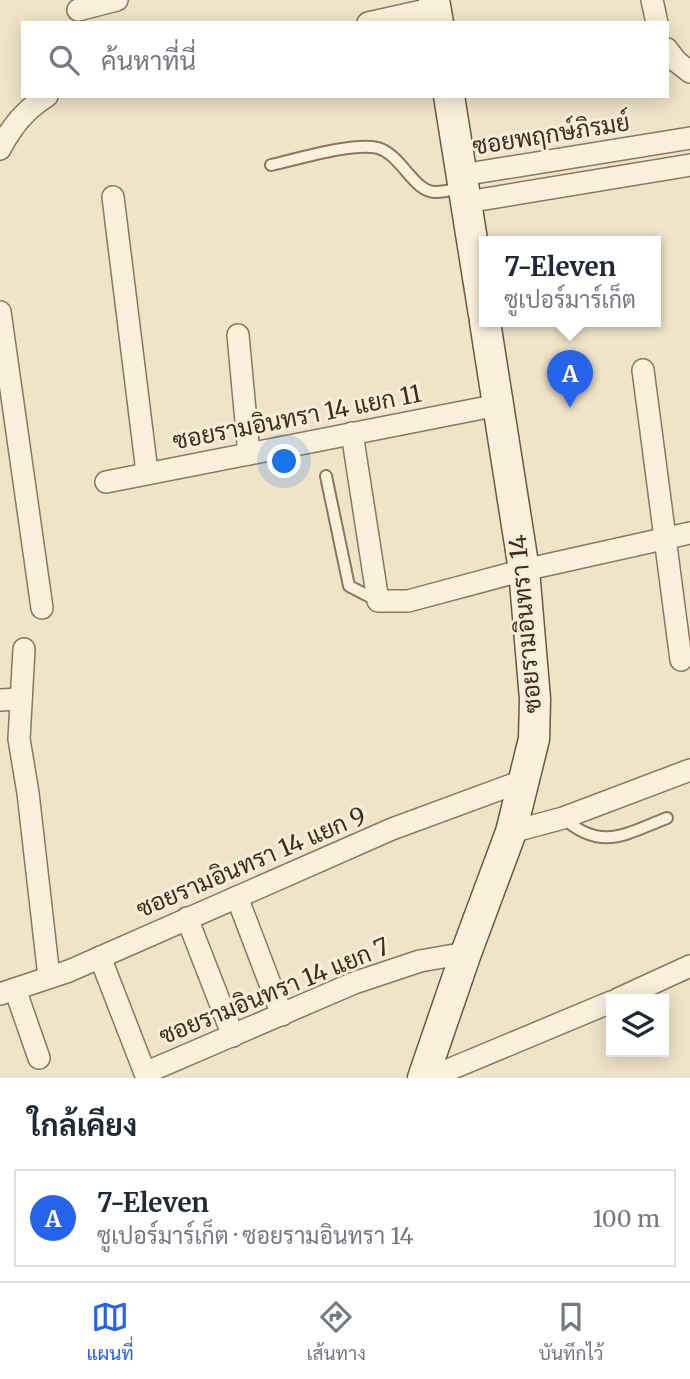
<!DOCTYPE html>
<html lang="th">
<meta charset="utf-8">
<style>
body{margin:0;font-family:Merriweather,Sarabun,serif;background:#f6f6f7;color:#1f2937}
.controls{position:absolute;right:21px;bottom:21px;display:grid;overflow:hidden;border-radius:0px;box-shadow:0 4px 18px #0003}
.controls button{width:63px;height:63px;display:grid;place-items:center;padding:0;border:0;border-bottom:2px solid #e0e1e3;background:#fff;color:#1f2937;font:35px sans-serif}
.you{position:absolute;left:285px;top:462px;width:24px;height:24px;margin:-18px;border:5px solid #fff;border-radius:50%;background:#1a73e8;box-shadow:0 0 0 10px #1a73e833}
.badge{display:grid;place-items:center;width:46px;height:46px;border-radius:50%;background:#2563eb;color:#fff;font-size:23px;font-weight:700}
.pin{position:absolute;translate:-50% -58px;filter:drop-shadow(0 2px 4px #0008)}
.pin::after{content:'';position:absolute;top:37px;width:24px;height:21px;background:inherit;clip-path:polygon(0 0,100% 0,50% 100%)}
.popup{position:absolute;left:479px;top:236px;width:182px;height:91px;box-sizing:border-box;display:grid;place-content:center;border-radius:0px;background:#fff;filter:drop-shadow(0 2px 5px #0005);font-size:23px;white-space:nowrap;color:#747a83}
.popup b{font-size:26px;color:#1f2937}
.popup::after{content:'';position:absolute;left:50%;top:100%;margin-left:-14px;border:14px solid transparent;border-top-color:#fff}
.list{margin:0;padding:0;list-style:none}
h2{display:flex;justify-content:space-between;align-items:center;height:91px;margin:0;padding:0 28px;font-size:30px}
h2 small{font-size:23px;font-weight:400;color:#747a83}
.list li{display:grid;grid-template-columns:46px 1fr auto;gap:21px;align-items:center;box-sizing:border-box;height:98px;margin:0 14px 14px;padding:0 14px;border:2px solid #e0e1e3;border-radius:0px}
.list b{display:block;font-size:26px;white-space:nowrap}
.list p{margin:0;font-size:23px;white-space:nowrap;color:#747a83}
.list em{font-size:23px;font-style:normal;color:#747a83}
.icon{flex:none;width:38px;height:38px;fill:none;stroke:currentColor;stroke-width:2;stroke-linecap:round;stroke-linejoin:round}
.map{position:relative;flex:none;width:690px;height:1078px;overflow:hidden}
.search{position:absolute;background:#fff;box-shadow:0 4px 18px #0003;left:21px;right:21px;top:21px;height:77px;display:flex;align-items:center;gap:18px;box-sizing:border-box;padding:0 24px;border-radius:0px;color:#747a83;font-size:26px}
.sheet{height:203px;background:#fff}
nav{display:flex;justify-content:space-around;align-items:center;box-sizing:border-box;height:98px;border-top:2px solid #e0e1e3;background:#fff;font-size:19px;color:#747a83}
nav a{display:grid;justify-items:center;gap:4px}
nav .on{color:#2563eb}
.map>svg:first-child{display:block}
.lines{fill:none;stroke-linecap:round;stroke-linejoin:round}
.lane-casing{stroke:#8d765c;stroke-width:14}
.street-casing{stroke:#8d765c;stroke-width:24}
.secondary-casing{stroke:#6f573f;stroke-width:33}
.lane{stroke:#faf1dc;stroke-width:10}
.street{stroke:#faf1dc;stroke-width:21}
.secondary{stroke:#faf1dc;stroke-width:30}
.labels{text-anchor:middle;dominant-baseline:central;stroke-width:6;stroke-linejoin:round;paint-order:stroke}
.street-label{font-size:24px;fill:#3d2e20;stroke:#f7eed8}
</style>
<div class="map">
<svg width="690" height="1078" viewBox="0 0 690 1078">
<rect width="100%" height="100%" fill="#f0e4c8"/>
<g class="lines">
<defs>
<g id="lane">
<path d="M271 165C298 159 353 142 378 148 402 155 414 193 436 192 445 192 454 189 463 187"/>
<path d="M326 476 349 586 378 601"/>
<path d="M563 818C602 852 625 834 667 818"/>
</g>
<g id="street">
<path d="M652 0 657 23"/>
<path d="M78 10 117 0"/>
<path d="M368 23 435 8"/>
<path d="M667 49 676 61 690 72"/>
<path d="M0 149C12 126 25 110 47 96"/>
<path d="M462 175 690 138"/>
<path d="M113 197 147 472"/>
<path d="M467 202 690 165"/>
<path d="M0 312 42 608"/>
<path d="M238 335 249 454"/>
<path d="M643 370 681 660"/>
<path d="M352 433 378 601H408L524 570 690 533"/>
<path d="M106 482 498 405"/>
<path d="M24 649 19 739 28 793 49 977"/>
<path d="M0 700 21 699"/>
<path d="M511 832 563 818 690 770"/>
<path d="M237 897 282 1015"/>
<path d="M187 918 233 1036"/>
<path d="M100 957 145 1073 354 983 420 961 466 953"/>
<path d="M15 989 39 1058"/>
<path d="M0 994 69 971 392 829 525 780"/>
<path d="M618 999 690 966"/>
<path d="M429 1078 611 1002"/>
</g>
<g id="secondary">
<path d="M434 0 438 23"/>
<path d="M449 96 484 315"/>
<path d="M423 1078 466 953 511 832 534 739 535 699 524 570 485 322"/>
</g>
</defs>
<use href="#lane" class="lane-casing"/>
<use href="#street" class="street-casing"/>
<use href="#secondary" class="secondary-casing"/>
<use href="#lane" class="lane"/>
<use href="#street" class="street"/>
<use href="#secondary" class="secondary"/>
</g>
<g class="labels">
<g class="street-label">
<text transform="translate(551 134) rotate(-9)">ซอยพฤกษ์ภิรมย์</text>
<text transform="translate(297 417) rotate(-11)">ซอยรามอินทรา 14 แยก 11</text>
<text transform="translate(525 624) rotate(-95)">ซอยรามอินทรา 14</text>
<text transform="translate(251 862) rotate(-23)">ซอยรามอินทรา 14 แยก 9</text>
<text transform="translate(274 991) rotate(-22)">ซอยรามอินทรา 14 แยก 7</text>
</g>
</g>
</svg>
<div class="controls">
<button><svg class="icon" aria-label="layers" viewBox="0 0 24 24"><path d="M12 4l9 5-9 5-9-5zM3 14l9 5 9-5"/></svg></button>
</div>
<div class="you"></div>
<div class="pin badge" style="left:570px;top:408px">A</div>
<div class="popup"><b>7-Eleven</b>ซูเปอร์มาร์เก็ต</div>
<div class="search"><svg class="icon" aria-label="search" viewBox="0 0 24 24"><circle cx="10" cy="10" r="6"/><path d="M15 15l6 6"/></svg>ค้นหาที่นี่</div>
</div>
<section class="sheet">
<h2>ใกล้เคียง<small></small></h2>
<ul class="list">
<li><span class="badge">A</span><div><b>7-Eleven</b><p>ซูเปอร์มาร์เก็ต · ซอยรามอินทรา 14</p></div><em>100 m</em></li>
</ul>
</section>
<nav>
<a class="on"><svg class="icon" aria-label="map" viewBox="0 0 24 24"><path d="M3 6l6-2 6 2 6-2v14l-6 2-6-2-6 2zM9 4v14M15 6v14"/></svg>แผนที่</a>
<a><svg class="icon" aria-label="directions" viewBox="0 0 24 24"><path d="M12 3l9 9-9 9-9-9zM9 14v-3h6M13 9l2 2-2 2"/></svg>เส้นทาง</a>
<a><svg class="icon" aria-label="saved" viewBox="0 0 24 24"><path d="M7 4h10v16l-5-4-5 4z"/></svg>บันทึกไว้</a>
</nav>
